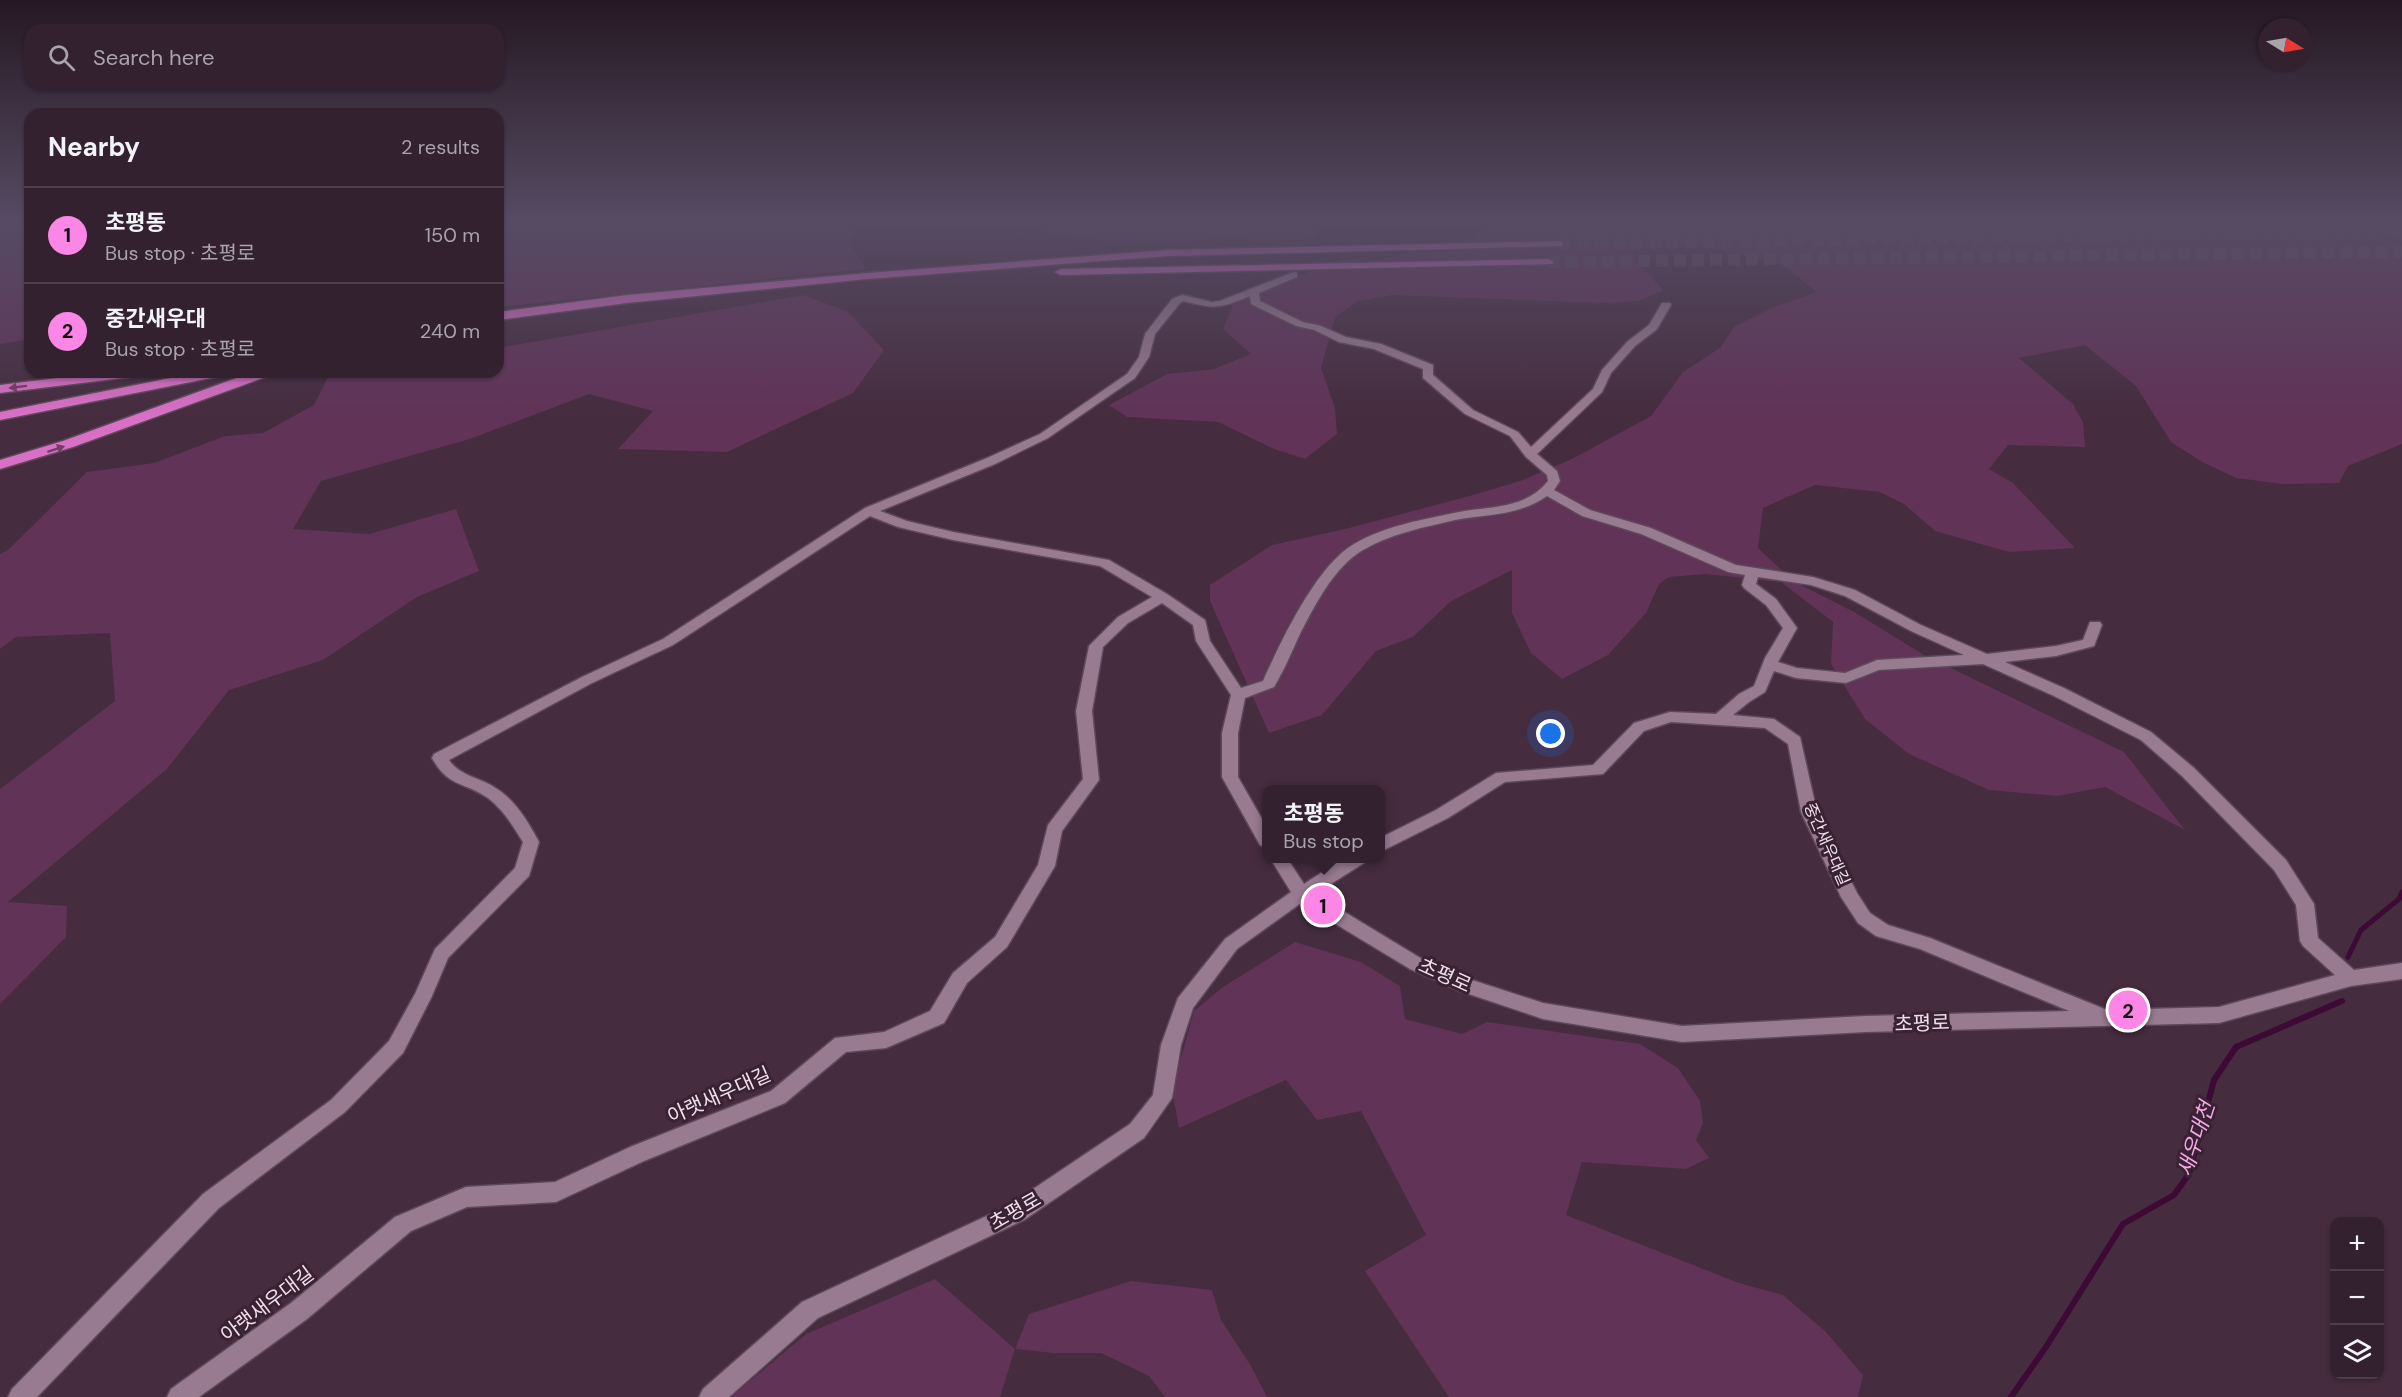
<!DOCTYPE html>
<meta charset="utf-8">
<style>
body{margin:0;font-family:"DM Sans","Noto Sans KR",sans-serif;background:#3f2e3b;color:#f1f3f6}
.controls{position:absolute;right:18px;bottom:18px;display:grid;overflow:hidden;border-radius:12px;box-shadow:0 2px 4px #0004}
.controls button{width:54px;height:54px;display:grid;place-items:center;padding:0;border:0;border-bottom:2px solid #4e3e4b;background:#34212f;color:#f1f3f6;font:30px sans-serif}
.compass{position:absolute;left:2258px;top:18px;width:54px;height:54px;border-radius:50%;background:#34212f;box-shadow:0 2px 4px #0004;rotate:101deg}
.you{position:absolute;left:1551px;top:734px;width:21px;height:21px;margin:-15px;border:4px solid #fff;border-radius:50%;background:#1a73e8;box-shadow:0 0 0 9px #1a73e833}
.badge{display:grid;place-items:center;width:39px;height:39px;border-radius:50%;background:#fb86e5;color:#111;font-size:20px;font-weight:700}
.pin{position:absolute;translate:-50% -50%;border:3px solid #fff;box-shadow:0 2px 6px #0006}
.popup{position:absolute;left:1262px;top:785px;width:123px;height:78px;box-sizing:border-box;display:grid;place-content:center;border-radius:12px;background:#34212f;filter:drop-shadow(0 2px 4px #0005);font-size:20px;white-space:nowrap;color:#a9a3aa}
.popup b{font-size:22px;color:#f1f3f6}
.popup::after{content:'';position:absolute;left:50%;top:100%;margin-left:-12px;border:12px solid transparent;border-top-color:#34212f}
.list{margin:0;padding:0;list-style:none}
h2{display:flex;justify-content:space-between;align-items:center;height:78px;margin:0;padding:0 24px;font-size:26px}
h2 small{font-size:20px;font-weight:400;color:#a9a3aa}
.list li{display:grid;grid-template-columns:39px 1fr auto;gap:18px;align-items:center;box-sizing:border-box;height:96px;padding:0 24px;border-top:2px solid #4e3e4b}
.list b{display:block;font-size:22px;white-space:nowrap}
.list p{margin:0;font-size:20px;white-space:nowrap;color:#a9a3aa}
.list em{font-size:20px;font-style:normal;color:#a9a3aa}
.icon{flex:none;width:33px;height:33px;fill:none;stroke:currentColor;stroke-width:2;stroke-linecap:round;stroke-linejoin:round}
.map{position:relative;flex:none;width:2402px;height:1397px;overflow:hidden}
.search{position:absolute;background:#34212f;box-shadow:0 2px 4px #0004;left:24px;top:24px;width:480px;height:66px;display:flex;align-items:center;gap:15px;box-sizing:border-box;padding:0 21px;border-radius:18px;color:#a9a3aa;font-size:22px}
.panel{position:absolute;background:#34212f;box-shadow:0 2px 4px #0004;left:24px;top:108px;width:480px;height:270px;border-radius:18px}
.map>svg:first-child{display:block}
.green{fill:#603357}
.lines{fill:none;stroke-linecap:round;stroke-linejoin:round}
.stream-far1{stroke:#3d0935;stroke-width:5}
.stream{stroke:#3d0935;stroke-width:6}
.highway-tunnel{stroke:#5e4759;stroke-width:12;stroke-dasharray:12 6;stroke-linecap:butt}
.minor-casing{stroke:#5d4959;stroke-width:3}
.highway-casing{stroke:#5d4959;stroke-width:3}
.minor{fill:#987b91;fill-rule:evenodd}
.highway{fill:#d970c5;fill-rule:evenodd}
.oneway{fill:#723d67}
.labels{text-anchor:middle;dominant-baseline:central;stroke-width:6;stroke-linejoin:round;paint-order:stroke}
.street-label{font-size:16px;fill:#efdfeb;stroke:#3a2235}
.near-street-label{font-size:20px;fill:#efdfeb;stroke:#3a2235}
.near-water-label{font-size:21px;font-style:italic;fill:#f5a6e4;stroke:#3a2235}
</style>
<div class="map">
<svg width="2402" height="1397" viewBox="0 0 2402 1397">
<rect width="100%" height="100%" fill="#452c3f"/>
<g class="green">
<path d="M0 221H30V339L0 344Z"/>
<path d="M498 221H847L856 226 850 244 866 269 498 307Z"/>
<path d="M1015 221H1319L1315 236 1308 241 1284 244 1240 239 1118 243 1047 232Z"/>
<path d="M1490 221H2402V444L2348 466 2339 483 2283 484 2236 478 2202 462 2171 442 2136 386 2085 345 2019 358 2073 404 2083 422 2085 447 2008 445 1989 469 2013 483 2075 548 2009 552 1935 531 1904 504 1880 492 1815 485 1763 508 1758 548 1793 581 1856 613 1924 655 2124 752 2185 830 2105 787 2057 796 1989 790 1909 754 1865 719 1831 664 1833 622 1781 582 1706 574 1669 577 1659 584 1646 613 1608 655 1562 679 1531 653 1512 613V570L1450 602 1413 637 1376 651 1322 715 1269 733 1210 601V585L1272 545 1345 529 1473 495 1520 481 1572 459 1651 416 1683 372 1720 348 1735 326 1774 307 1817 292 1783 265 1699 245 1634 246 1633 258 1663 290 1638 301 1604 303 1392 295 1358 301 1335 317 1321 368 1335 408 1337 434 1305 459 1274 449 1218 422 1127 417 1109 405 1167 374 1214 369 1251 354 1223 329 1235 300 1343 259 1373 261 1475 236Z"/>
<path d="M804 295 848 312 884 350 853 393 727 452 618 449 653 411 589 394 470 439 321 481 293 529 369 534 456 509 479 571 417 597 323 660 229 690 167 769 8 902 67 906 66 937 0 1004V789L115 701 110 633 16 637 0 649V554L8 550 87 472 154 463 225 436 263 433 314 405 328 377 357 372H498V348Z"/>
<path d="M1295 942 1361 962 1400 986 1405 1019 1462 1034 1487 1022 1640 1044 1678 1068 1700 1101 1703 1123 1696 1140 1709 1158 1686 1169 1582 1162 1566 1215 1739 1283 1783 1295 1826 1332 1863 1375 1858 1397H1449L1365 1271 1426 1235 1361 1111 1317 1120 1286 1080 1179 1128 1172 1090 1194 1011 1223 987Z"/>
<path d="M935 1279 1015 1349 1029 1314 1131 1281 1212 1290 1221 1320 1251 1366 1267 1397H1165L1149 1376 1101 1353H1053L1015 1349 1000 1397H731L806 1334Z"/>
</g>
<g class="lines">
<path class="stream-far1" d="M2348 957 2361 930 2399 899 2402 892"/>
<path class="stream" d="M2011 1397 2046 1347 2123 1224 2174 1195 2189 1174 2214 1080 2236 1047 2342 1001"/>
<g class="highway-tunnel">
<path d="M1559 244 2402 231"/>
<path d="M1548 262 2402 252"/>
</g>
<defs>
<path id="minor" d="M1294 272 1297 273V277L1259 293 1260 301 1303 322 1321 326 1346 337 1381 344 1433 365V375L1473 410 1518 432 1531 447 1593 389 1602 370 1627 342 1649 325 1662 303H1670L1671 305 1657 329 1635 346 1611 373 1602 392 1537 454 1557 471 1560 481 1554 490 1590 510 1651 528 1736 565 1813 577 1855 590 1921 625 1987 654 2056 646 2083 640 2090 622H2100L2102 625 2094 646 2056 656 2005 662 2064 688 2151 732 2194 768 2286 860 2314 904 2318 938 2354 970 2402 963V979L2351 986 2219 1023 1865 1032 1682 1042 1543 1019 1457 990 1410 969 1301 903 1237 949 1193 1008 1181 1045 1172 1098 1144 1138 1024 1220 818 1318 729 1397H699L703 1389 802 1302 1008 1206 1130 1124 1153 1095 1161 1045 1178 998 1225 939 1291 892 1270 858H1287L1304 884 1344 858H1366L1364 863 1315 894 1422 959 1469 979 1543 1003 1682 1026 1865 1016 2069 1011 1920 949 1876 936 1858 923 1841 897 1801 812 1788 744 1765 728 1671 722 1644 731 1603 774 1505 782 1448 818 1380 852V838L1436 810 1496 773 1593 765 1634 723 1670 712 1716 714 1739 694 1754 686 1765 658 1783 628 1766 605 1744 588 1742 585 1745 575 1728 572 1641 534 1582 516 1547 496C1519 516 1487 514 1455 520 1425 527 1390 534 1363 550 1334 567 1315 605 1300 634 1292 651 1284 671 1274 687L1245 698 1238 733V777L1266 826V847L1260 845 1222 777V733L1231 695 1196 641 1193 625 1162 603 1128 623 1103 647 1092 711 1099 780 1062 831 1055 866 1007 947 967 983 944 1023 886 1048 846 1052 785 1103 644 1161 556 1202 467 1207 411 1231 307 1319 199 1397H167L171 1389 291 1303 395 1217 466 1187 555 1182 630 1147 771 1091 835 1038 884 1032 930 1011 953 973 995 937 1038 865 1048 825 1083 779 1076 711 1089 646 1118 617 1152 597 1100 566 953 540 898 527 870 516 673 645 592 683 449 760C460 776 478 777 494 787 515 799 528 822 539 842L529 876 448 958 432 996 403 1053 345 1112 219 1208 37 1397H8L12 1389 203 1194 331 1100 389 1041 415 994 435 949 515 868 523 842C513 826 503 809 488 798 463 781 449 788 432 758L434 754 582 677 663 639 865 508 987 458 1040 434 1127 374 1139 357 1145 334 1172 299 1182 295 1212 302 1220 301ZM1250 296 1251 304 1296 326 1314 330 1339 342 1374 349 1423 369V378L1465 414 1510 436 1526 457 1547 475 1548 481C1526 509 1490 506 1459 512 1425 519 1384 526 1354 544 1316 566 1281 641 1263 681L1241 688 1210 641 1205 620 1167 594 1109 560 953 532 907 521 880 511 995 464 1048 438 1135 378 1149 357 1155 334 1180 303 1183 301C1215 309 1219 309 1250 296ZM1758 577 1811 585 1845 596 1911 631 1964 655 1877 660 1845 673 1797 668 1778 662 1797 628 1776 599 1756 584ZM1983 664 2054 696 2141 740 2182 776 2274 870 2296 905 2300 941 2303 946 2335 975 2219 1007 2107 1010 1930 938 1888 925 1870 913 1857 893 1817 812 1800 737 1774 719 1733 715 1749 702 1765 692 1774 671 1796 678 1846 683 1879 670Z"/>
<g id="highway">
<path d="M1559 241 1563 242V246L1168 256 867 279 627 303 498 320V312L627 295 867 273 1168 250Z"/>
<path d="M1548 259 1554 262 1552 264 1061 275 1055 272 1061 269Z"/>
<path d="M107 372H146L139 376 0 393V385Z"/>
<path d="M201 372H228L221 376 0 420V412Z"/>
<path d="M253 372H273L271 375 73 447 0 469V460L63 441Z"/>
</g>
</defs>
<use href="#minor" class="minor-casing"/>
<use href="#highway" class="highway-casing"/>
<use href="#minor" class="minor"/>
<use href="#highway" class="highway"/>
</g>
<defs><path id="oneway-solid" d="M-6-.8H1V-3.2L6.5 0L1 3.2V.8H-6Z" transform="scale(1.5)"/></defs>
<g class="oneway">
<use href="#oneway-solid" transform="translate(18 387) rotate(173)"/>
<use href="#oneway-solid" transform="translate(56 449) rotate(-18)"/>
</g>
<linearGradient id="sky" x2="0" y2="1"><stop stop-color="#261823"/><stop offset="0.53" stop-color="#564b63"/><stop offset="1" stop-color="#564b63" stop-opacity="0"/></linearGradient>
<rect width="2402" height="416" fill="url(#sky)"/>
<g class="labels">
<g class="street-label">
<text transform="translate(1827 844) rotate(66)">중간새우대길</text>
</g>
<g class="near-street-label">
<text transform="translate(1445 975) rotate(24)">초평로</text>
<text transform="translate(1922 1023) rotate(-2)">초평로</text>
<text transform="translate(719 1095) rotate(-24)">아랫새우대길</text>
<text transform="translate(1015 1211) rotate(-30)">초평로</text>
<text transform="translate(267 1304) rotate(-37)">아랫새우대길</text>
</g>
<g class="near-water-label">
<text transform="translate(2196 1139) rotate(-72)">새우대천</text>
</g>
</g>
</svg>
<div class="controls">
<button>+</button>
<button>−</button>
<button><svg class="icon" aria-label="layers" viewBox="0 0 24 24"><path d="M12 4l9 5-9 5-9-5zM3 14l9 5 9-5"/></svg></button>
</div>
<svg class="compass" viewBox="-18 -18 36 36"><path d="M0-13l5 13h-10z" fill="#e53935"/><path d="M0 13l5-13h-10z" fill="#a9a3aa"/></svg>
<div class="you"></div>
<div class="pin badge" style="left:1323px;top:905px">1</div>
<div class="popup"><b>초평동</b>Bus stop</div>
<div class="pin badge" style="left:2128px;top:1010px">2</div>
<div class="search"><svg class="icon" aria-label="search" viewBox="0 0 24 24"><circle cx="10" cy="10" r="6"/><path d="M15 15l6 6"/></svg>Search here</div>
<section class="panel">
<h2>Nearby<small>2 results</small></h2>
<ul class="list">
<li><span class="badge">1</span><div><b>초평동</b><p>Bus stop · 초평로</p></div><em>150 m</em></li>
<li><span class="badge">2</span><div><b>중간새우대</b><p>Bus stop · 초평로</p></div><em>240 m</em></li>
</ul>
</section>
</div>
